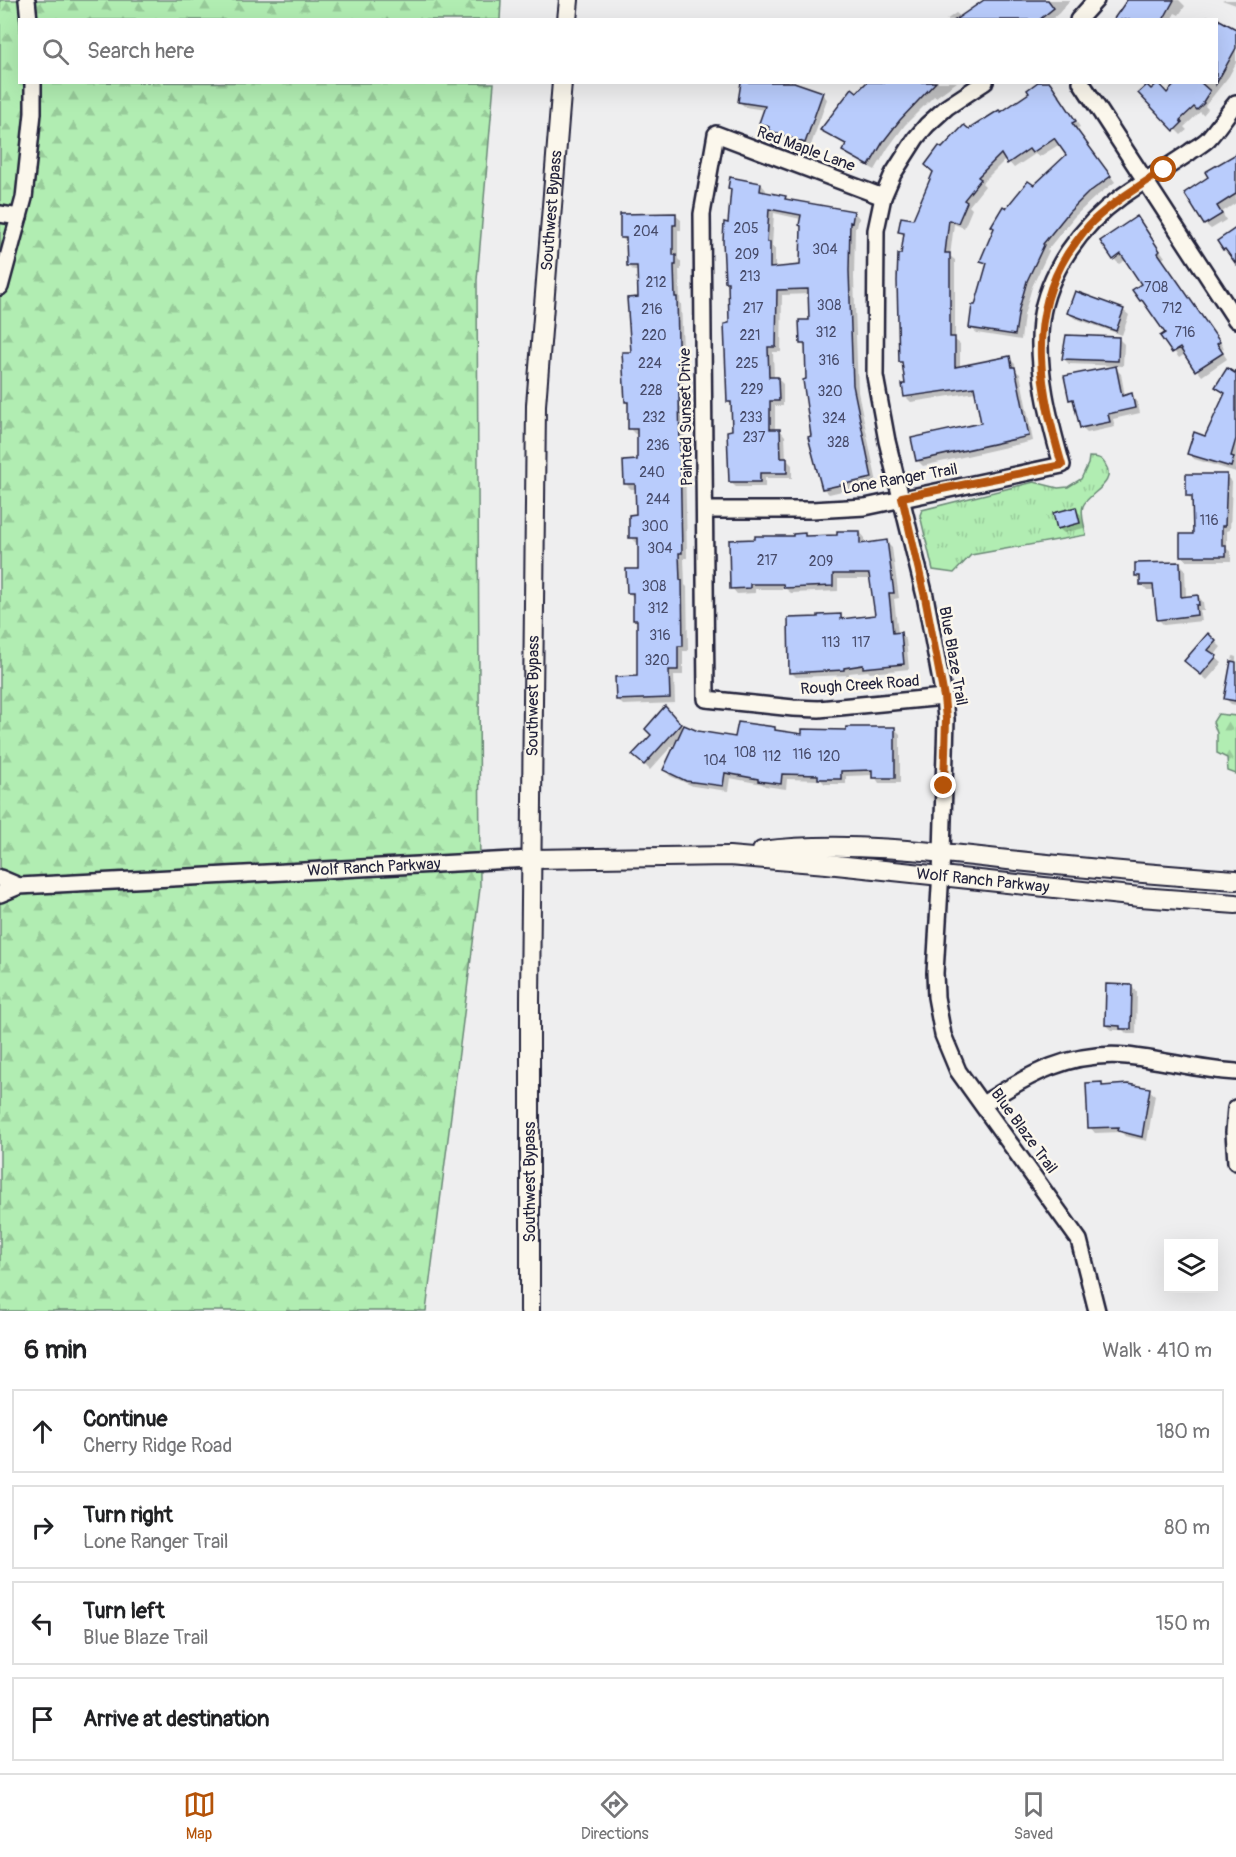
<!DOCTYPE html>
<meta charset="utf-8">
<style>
body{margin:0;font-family:Pangolin,sans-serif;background:#f6f6f6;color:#202124}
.controls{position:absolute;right:18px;bottom:18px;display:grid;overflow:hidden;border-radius:0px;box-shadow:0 6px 24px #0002}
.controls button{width:54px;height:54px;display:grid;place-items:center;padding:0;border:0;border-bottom:2px solid #e0e0e0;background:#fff;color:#202124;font:30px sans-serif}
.stop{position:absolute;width:18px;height:18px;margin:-14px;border:4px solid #b45309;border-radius:50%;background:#fff}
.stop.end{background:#b45309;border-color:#fff;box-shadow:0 2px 6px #0008}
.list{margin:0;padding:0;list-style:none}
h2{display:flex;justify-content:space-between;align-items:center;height:78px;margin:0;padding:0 24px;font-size:26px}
h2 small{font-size:20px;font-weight:400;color:#757577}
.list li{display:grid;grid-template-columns:39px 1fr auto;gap:18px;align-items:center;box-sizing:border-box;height:84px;margin:0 12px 12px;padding:0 12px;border:2px solid #e0e0e0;border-radius:0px}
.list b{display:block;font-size:22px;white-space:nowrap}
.list p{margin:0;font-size:20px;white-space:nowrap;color:#757577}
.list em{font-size:20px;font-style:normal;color:#757577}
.icon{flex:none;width:33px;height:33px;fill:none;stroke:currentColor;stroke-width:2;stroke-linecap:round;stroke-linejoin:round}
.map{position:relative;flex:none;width:1236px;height:1311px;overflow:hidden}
.search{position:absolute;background:#fff;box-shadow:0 6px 24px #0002;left:18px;right:18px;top:18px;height:66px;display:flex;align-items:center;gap:15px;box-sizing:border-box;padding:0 21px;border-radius:0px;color:#757577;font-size:22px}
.sheet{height:462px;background:#fff}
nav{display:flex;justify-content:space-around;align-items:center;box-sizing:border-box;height:84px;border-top:2px solid #e0e0e0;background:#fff;font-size:16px;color:#757577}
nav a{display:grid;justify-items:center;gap:3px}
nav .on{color:#b45309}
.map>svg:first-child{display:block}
.grass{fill:url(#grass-tufts);stroke:#6a8876;stroke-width:1.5}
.forest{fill:url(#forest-firs);stroke:#6a8876;stroke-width:1.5}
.shadow{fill:#0003;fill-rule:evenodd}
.building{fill:#b9ccfc;stroke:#22223b;stroke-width:1.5;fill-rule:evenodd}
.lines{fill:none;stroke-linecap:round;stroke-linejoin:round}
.minor-casing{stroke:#22223b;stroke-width:20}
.tertiary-casing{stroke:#22223b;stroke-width:22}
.minor{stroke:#fbf7ec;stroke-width:15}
.tertiary{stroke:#fbf7ec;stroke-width:18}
.route{stroke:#b45309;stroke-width:8}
.labels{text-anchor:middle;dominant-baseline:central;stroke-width:5;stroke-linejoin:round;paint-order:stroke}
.number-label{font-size:14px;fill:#484c6b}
.street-label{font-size:16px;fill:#22223b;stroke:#fbf7ec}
</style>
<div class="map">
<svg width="1236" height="1311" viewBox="0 0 1236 1311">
<defs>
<pattern id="grass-tufts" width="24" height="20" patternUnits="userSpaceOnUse" patternTransform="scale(1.5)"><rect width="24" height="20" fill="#b1edb2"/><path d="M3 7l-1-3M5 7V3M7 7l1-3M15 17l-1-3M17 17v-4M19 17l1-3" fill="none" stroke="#98cb9a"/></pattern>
<pattern id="forest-firs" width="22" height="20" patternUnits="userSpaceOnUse" patternTransform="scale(1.5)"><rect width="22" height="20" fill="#b1edb2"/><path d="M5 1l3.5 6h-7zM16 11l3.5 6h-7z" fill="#98cb9a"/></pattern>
</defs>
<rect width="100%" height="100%" fill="#eeeeef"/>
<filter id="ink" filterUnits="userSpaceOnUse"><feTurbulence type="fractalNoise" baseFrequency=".0167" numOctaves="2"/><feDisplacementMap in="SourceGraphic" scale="12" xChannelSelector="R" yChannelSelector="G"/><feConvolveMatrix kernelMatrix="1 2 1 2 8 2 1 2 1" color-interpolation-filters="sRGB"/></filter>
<g filter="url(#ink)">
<path class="grass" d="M1089 457C1096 457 1101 457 1105 464 1118 484 1089 492 1083 506 1080 514 1085 526 1086 535L971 555 954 573 933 570 920 515 922 510 1034 482 1058 488 1068 487 1081 479 1088 464Z"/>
<g class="forest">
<path d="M0 0H501L500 20H20V82L494 83 477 280 480 888 426 1311H0Z"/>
<path d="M1218 714 1236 716V774L1228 771 1227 758 1217 753V733L1213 722Z"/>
</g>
<g class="shadow">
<path d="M987 0H1070L1059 13 1051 20H946L956 13 961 17Z"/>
<path d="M1130 0H1179L1185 6 1179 15 1175 13 1171 20H1115Z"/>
<path d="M1222 0H1236V5Z"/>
<path d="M1207 15 1215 20H1205Z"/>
<path d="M1236 31V63L1229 76 1205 106 1208 109 1203 115 1200 112 1184 127 1187 130 1181 135 1140 94 1151 91 1168 95 1179 82H1216Z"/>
<path d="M869 82H957L936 97 934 96 905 125 888 148 875 170 849 156 844 150 847 146 828 135 822 130Z"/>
<path d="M1050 82 1080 127 1076 129 1115 182 1094 198 1074 217 1047 250 1049 251 1032 287 1024 315 1021 340 977 333 971 328 988 266 982 260 1007 210 1068 155 1060 144 1039 157 1035 154 1014 168 1006 159 982 183 985 186 969 206 972 209 964 228 954 224 950 256 955 260V340L960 344V368L1009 358 1015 364 1016 371 1020 374 1033 441 923 466 918 461 913 439 983 424 976 392 911 402 905 396 906 385 904 364 900 361 902 255 905 237 900 232 914 221 942 150 969 131Z"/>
<path d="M822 94 827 99 810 148 776 135 760 123 765 110 745 107 739 101Z"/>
<path d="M1236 155V203L1222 212 1226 220 1211 229 1205 224 1210 178Z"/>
<path d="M761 184 766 190 765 193 785 197 790 202 854 212 859 218 857 227H855L854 278 858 392 877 483 829 494 823 488 813 438 806 348 801 343 810 322V294L782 295 781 352H773L774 379 777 378 783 384V406H775V430H780L785 436 786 459 792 465V478H765V487H736L730 482 733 406 728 402 731 325 730 285 726 282 733 191 729 188ZM774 213 801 219V267L775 269V249L772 246Z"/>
<path d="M675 215 681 220V230H678V259L681 262V270H679L680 302 681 304 683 350 687 558H684L685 585 687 587 688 651H683V675H674L675 703 623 705 617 699 638 678V622L635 619 634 598 628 592 640 570 639 543H637L631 537 637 516 636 489H631L625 483 639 462 638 434H635L630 429 629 405 626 402 639 299V271H634L628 265V244L622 238Z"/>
<path d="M1137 218 1165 257 1162 259 1224 348 1221 350 1227 359 1202 376 1185 354 1179 358 1163 336 1167 334 1141 300 1144 284 1127 259 1119 264 1114 259Z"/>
<path d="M1123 310 1129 315 1122 335 1074 318 1069 313Z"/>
<path d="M1118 338 1124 344 1123 366 1069 364 1064 359Z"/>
<path d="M1115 368 1121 374 1125 396 1131 395 1137 401 1140 413 1113 419 1115 427 1087 433 1082 428 1077 405 1070 399Z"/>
<path d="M1236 375V472L1194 459 1189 453 1206 438 1226 394 1217 386Z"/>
<path d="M1226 476 1232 482 1230 530 1227 531V549L1231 552V561H1187L1181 555 1195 535 1194 502 1188 496Z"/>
<path d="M1075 509 1081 515 1084 528 1064 533 1058 528Z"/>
<path d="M860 532 865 538V545L886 542 892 548 899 598 894 599 898 634H901L906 640 909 669 870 673 868 671 849 673V675L796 677 791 672 819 618 840 615 845 620 876 616 871 579H838V591L791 593 786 589H755V593L737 594 732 588 795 537 805 535 807 537H838Z"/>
<path d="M1179 563 1185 569 1186 598 1198 596 1203 602 1204 610H1200L1202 621 1164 625 1158 619 1155 590H1147L1136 576Z"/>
<path d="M1208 635 1221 647 1214 656 1222 663 1207 680 1192 667Z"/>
<path d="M1233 656 1236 657V705L1231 704 1225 698Z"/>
<path d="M665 708 678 720 677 722 684 728 736 739 775 729 778 732 804 735 895 729 900 734V783H879L874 775 846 776V784H825L821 780 787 779 786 789 765 786 762 784 730 778 728 791 693 786 670 776 665 770 678 739 650 770 635 755 653 735Z"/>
<path d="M1132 987 1137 992 1136 1034H1127L1123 1030H1112L1106 1025Z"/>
<path d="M1101 1083 1105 1087 1149 1090 1155 1095 1147 1141 1125 1136 1121 1132 1095 1133 1090 1127Z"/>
</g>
<g class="building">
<path d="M984 0H1048L1054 8 1039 20H955Z"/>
<path d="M1127 0H1174L1163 20H1113Z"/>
<path d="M1216 18 1236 29V48L1216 84Z"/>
<path d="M741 82H794L823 92 805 143 768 130 769 127 759 123 765 106 738 102Z"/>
<path d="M867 82H936L900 120 883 142 869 166 842 151 846 144 820 130 852 88 857 92Z"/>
<path d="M1038 82H1050L1076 121 1072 123 1111 176 1088 193 1069 212 1043 244 1044 245 1027 281 1019 309 1015 335 969 328 972 305H975L987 263 980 261 994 228 991 226 1003 206 1006 208 1028 181 1034 185 1066 155 1054 138 1032 153 1029 149 1007 164 1001 154 978 177 981 179 964 200 967 202 958 223 949 220 945 253H950V337H955V367L1010 356 1012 367H1015L1029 436 916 461 911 438 981 423 974 387 904 397 902 384H905L902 362H899L897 281 898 254H901L904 233 898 232 901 217 913 219 933 172 925 165 939 146 942 148 964 125 969 129 999 110 1001 112 1029 93 1027 90Z"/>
<path d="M1177 82H1200L1210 91 1203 102 1204 103 1197 110 1194 107 1180 120 1182 123 1174 131 1138 93 1147 85 1151 89 1158 83 1167 93Z"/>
<path d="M1236 154V194L1217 206 1222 214 1204 225 1184 193 1208 177 1205 172Z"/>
<path d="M730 177 761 183 760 191 786 196 785 199 854 211 852 223 850 222 849 271 853 385 872 478 822 489 808 437 811 436 803 380 806 379 805 344H800L799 320H809L808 289 777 290 776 347H768L769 377H778L779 401H770V429H780L781 458H787V473H760V482H729L727 431 732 430 731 402H727L724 324 729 323 728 282H725L723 241 724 222 728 223 731 189 728 188ZM769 209 801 215 799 225 801 226 800 265 770 268V242H767Z"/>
<path d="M676 213V225H673V255H676V265H674L675 297H677L678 343 682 553H679L680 580H682L683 646H678V670H669L670 698 616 700 615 677 637 676V620H633V593H627L626 569H638V538H629V515L636 514 635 484H624L623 461 637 460V429H628V402H625L622 352H631L627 298 638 297 637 266H627L626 238H620V214Z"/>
<path d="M1137 216 1160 251 1158 253 1220 342 1217 344 1223 353 1195 371 1180 348 1172 353 1160 336 1165 333 1142 300 1140 301 1132 290 1141 284 1121 254 1113 260 1100 241Z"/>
<path d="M1236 228V264L1225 249 1223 250 1217 241Z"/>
<path d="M1075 291 1124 309 1116 331 1067 313Z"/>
<path d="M1066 335 1119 337 1118 361 1062 359Z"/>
<path d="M1116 366 1122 396 1132 393 1135 408 1108 414 1110 422 1080 428 1073 399 1069 400 1064 376Z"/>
<path d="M1227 368 1235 373 1236 370V439L1231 456 1234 457 1231 467 1187 454 1194 432 1205 436 1225 393 1215 387Z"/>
<path d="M1186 474H1227L1225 526H1222V545H1226V556H1180V534H1193L1192 496H1186Z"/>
<path d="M1076 507 1080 523 1057 529 1053 513Z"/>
<path d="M837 531H860V544L887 540 894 593H889L893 633 901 632 904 664 863 668V665L844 668V670L789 673 788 618 818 617V615L841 614V619L875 615 869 574H833V586L784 588 783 584H750V588L730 589 729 540 755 539V536H793V534L805 533V536L837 535Z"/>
<path d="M1180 562 1181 597 1198 595 1199 605H1196L1197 615 1157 620 1153 585H1140V576H1135V563Z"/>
<path d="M1208 633 1216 641 1208 650 1217 656 1201 675 1184 661Z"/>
<path d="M1231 661 1236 662V701L1224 699Z"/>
<path d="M665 706 681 724 644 765 632 755 651 735 645 729Z"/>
<path d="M738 722 775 727V730L802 734V729L846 730V727H895V778H872V770L841 771V779H818V775L782 774 781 784 758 781V779L725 773 723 786 686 781 663 770 684 725 698 731 735 737Z"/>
<path d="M1106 984 1132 985 1131 1029H1120V1026L1105 1025Z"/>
<path d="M1102 1082V1086L1128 1084 1150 1088 1142 1137 1118 1131 1119 1127 1088 1128 1086 1083Z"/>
</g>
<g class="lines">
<defs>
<g id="minor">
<path d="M27 0 29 20"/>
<path d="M1078 20 1096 0"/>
<path d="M985 82 947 107 927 125 916 138 893 174 883 197 876 230 875 376 887 441 925 596 944 697 946 719 942 853 935 973 936 997 943 1035 958 1071 1079 1240 1097 1311"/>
<path d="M1081 82 1236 320"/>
<path d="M883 197 716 134 702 214 706 699 793 708 819 709 944 697"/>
<path d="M0 214 19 217"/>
<path d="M0 287 24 198 33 113V82"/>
<path d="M706 510H812L865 507 1062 465C1049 419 1036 370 1041 321 1047 272 1082 225 1121 197 1143 181 1167 168 1190 152 1195 148 1203 144 1208 139 1218 128 1226 115 1236 103"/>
<path d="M0 878 19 886"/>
<path id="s1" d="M0 894 19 886 531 859"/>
<path d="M983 1104C1029 1074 1070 1051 1127 1056 1164 1060 1199 1070 1236 1072"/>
<path d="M1236 1108 1234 1132 1236 1162"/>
</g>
<g id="tertiary">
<path d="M567 20 569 0"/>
<path d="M762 851C840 841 931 851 1008 860 1084 868 1160 875 1236 880"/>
<path id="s2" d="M531 859 729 856 827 864 1140 897 1236 904"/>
<path id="s3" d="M530 1311V1000L536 405 562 82"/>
</g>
</defs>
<use href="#minor" class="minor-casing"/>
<use href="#tertiary" class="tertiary-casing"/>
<use href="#minor" class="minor"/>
<use href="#tertiary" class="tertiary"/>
</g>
</g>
<g class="lines" filter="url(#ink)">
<path class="route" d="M944 786 946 719 944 697 925 597 902 497 1062 465C1041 392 1025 322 1068 253 1076 242 1084 230 1093 221 1115 201 1139 186 1164 170"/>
</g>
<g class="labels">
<g class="number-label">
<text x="746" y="228">205</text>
<text x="646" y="231">204</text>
<text x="825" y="249">304</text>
<text x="747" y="254">209</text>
<text x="750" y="276">213</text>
<text x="656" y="282">212</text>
<text x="1156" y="287">708</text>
<text x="829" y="305">308</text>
<text x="753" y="308">217</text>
<text x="1172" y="308">712</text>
<text x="652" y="309">216</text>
<text x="826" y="332">312</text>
<text x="1185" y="332">716</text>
<text x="654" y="335">220</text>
<text x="750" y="335">221</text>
<text x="829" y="360">316</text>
<text x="650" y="363">224</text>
<text x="747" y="363">225</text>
<text x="752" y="389">229</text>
<text x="651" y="390">228</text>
<text x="830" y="391">320</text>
<text x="654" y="417">232</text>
<text x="751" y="417">233</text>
<text x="834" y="418">324</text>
<text x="754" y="437">237</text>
<text x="838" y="442">328</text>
<text x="658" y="445">236</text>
<text x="652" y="472">240</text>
<text x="658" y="499">244</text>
<text x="1209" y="520">116</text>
<text x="655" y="526">300</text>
<text x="660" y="548">304</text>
<text x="767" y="560">217</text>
<text x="821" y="561">209</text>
<text x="654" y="586">308</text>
<text x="658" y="608">312</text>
<text x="660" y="635">316</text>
<text x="831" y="642">113</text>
<text x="861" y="642">117</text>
<text x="657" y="660">320</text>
<text x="745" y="752">108</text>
<text x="802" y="754">116</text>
<text x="772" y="756">112</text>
<text x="829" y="756">120</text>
<text x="715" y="760">104</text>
</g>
<g class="street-label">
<text transform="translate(806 149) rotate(20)">Red Maple Lane</text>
<text stroke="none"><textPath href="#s3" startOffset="1101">Southwest Bypass</textPath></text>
<text transform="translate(686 417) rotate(-91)">Painted Sunset Drive</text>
<text transform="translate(900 479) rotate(-10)">Lone Ranger Trail</text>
<text transform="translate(953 656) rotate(80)">Blue Blaze Trail</text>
<text transform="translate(860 685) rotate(-4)">Rough Creek Road</text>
<text stroke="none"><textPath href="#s3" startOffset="615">Southwest Bypass</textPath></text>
<text stroke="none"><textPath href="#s1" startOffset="376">Wolf Ranch Parkway</textPath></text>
<text stroke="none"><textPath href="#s2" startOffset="453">Wolf Ranch Parkway</textPath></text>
<text transform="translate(1024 1131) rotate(54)">Blue Blaze Trail</text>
<text transform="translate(530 1182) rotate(-90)">Southwest Bypass</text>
</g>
</g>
</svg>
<div class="controls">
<button><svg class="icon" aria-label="layers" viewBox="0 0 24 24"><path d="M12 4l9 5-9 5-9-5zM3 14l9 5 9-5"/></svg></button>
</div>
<div class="stop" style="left:1164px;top:170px"></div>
<div class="stop end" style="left:944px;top:786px"></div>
<div class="search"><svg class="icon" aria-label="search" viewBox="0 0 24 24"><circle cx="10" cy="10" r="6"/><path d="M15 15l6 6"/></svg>Search here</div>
</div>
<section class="sheet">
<h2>6 min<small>Walk · 410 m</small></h2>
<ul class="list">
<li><svg class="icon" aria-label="ahead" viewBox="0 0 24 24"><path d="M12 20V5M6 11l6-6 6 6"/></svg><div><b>Continue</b><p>Cherry Ridge Road</p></div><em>180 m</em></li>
<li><svg class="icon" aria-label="right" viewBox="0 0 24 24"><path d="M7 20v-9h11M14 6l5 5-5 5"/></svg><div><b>Turn right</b><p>Lone Ranger Trail</p></div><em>80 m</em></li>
<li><svg class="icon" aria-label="left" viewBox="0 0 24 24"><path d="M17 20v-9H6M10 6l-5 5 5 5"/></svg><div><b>Turn left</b><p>Blue Blaze Trail</p></div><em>150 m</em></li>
<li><svg class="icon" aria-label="arrive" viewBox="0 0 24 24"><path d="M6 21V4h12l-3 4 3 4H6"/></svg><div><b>Arrive at destination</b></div></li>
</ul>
</section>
<nav>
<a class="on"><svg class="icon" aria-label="map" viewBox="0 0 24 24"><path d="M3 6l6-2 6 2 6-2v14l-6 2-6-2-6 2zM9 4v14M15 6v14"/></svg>Map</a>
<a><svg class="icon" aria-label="directions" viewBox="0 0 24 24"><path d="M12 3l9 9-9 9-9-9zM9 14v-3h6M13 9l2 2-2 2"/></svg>Directions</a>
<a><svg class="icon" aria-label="saved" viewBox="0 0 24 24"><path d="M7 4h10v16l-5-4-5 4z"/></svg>Saved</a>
</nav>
